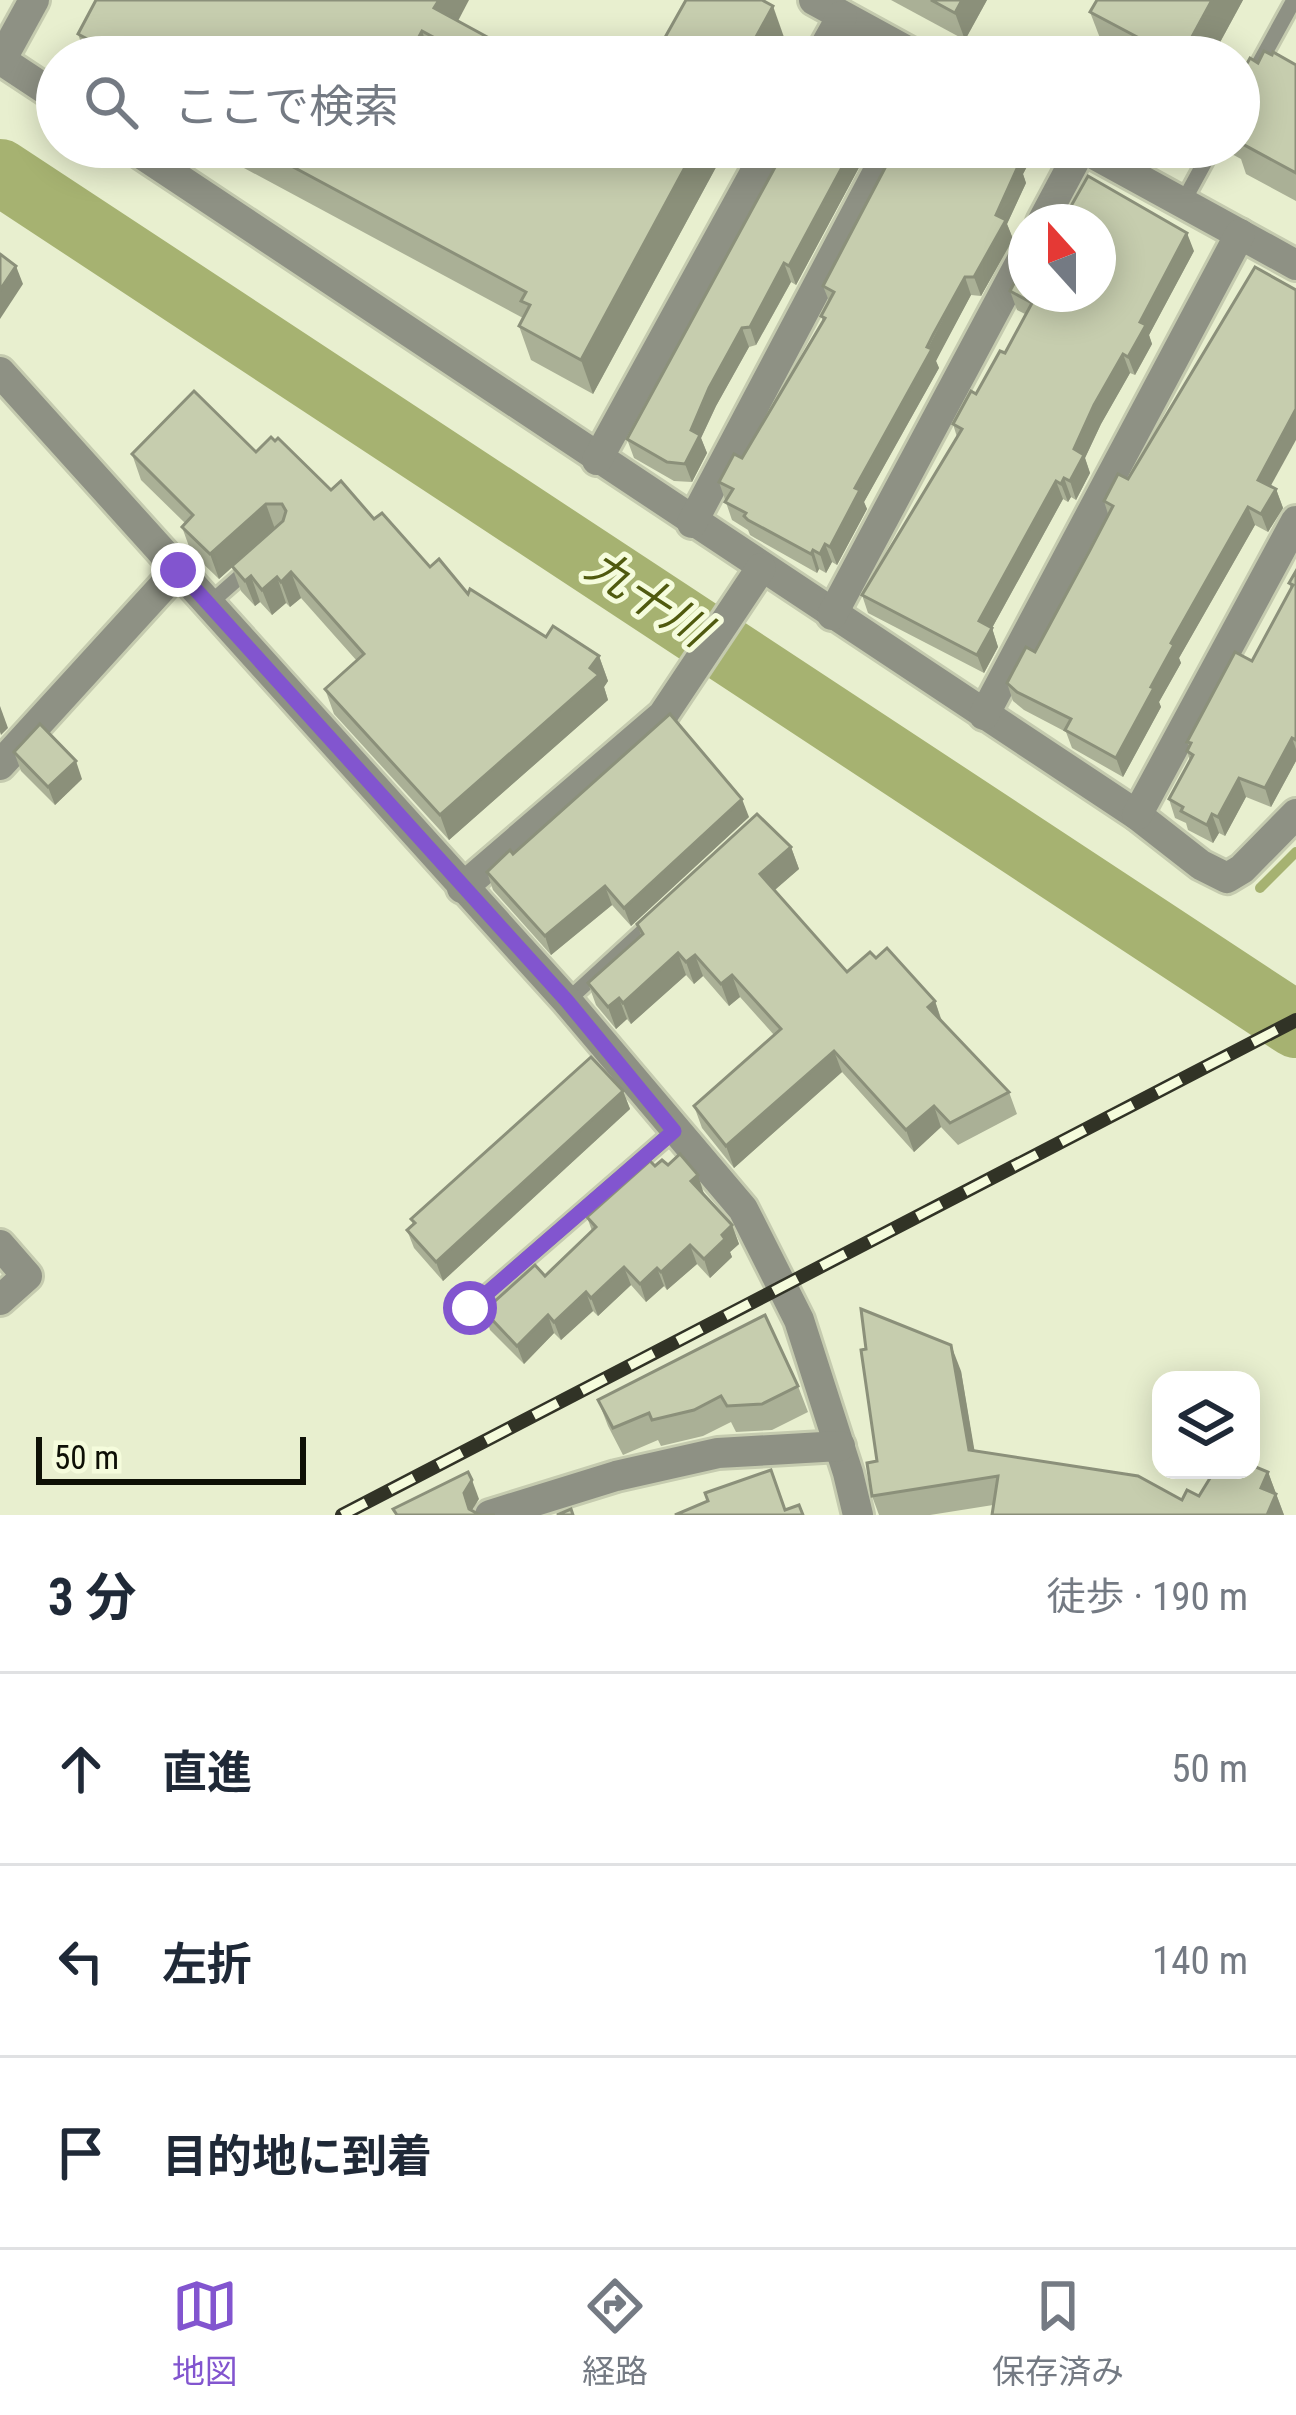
<!DOCTYPE html>
<html lang="ja">
<meta charset="utf-8">
<style>
body{margin:0;font-family:"Roboto Condensed","Noto Sans JP",sans-serif;background:#f2f2f3;color:#1f2937}
.controls{position:absolute;right:36px;bottom:36px;display:grid;overflow:hidden;border-radius:24px;box-shadow:0 6px 30px #0003}
.controls button{width:108px;height:108px;display:grid;place-items:center;padding:0;border:0;border-bottom:3px solid #e0e1e3;background:#fff;color:#1f2937;font:60px sans-serif}
.compass{position:absolute;left:1008px;top:204px;width:108px;height:108px;border-radius:50%;background:#fff;box-shadow:0 6px 30px #0003;rotate:339deg}
.scale{position:absolute;left:36px;bottom:30px;width:270px;box-sizing:border-box;padding-left:12px;border:6px solid #0e1006;border-top:0;font-size:33px;line-height:42px;white-space:nowrap;color:#0e1006;-webkit-text-stroke:9px #f5fcdc;paint-order:stroke}
.stop{position:absolute;width:36px;height:36px;margin:-27px;border:9px solid #8255cf;border-radius:50%;background:#fff}
.stop.end{background:#8255cf;border-color:#fff;box-shadow:0 3px 12px #0008}
.list{margin:0;padding:0;list-style:none}
h2{display:flex;justify-content:space-between;align-items:center;height:156px;margin:0;padding:0 48px;font-size:51px}
h2 small{font-size:39px;font-weight:400;color:#747a83}
.list li{display:grid;grid-template-columns:78px 1fr auto;gap:36px;align-items:center;box-sizing:border-box;height:192px;padding:0 48px;border-top:3px solid #e0e1e3}
.list b{display:block;font-size:45px;white-space:nowrap}
.list em{font-size:39px;font-style:normal;color:#747a83}
.icon{flex:none;width:66px;height:66px;fill:none;stroke:currentColor;stroke-width:2;stroke-linecap:round;stroke-linejoin:round}
.map{position:relative;flex:none;width:1296px;height:1515px;overflow:hidden}
.search{position:absolute;background:#fff;box-shadow:0 6px 30px #0003;left:36px;right:36px;top:36px;height:132px;display:flex;align-items:center;gap:30px;box-sizing:border-box;padding:0 42px;border-radius:66px;color:#747a83;font-size:45px}
.sheet{height:732px;background:#fff}
nav{display:flex;justify-content:space-around;align-items:center;box-sizing:border-box;height:168px;border-top:3px solid #e0e1e3;background:#fff;font-size:33px;color:#747a83}
nav a{display:grid;justify-items:center;gap:6px}
nav .on{color:#8255cf}
.map>svg:first-child{display:block}
.lines{fill:none;stroke-linecap:round;stroke-linejoin:round}
.stream{stroke:#a6b271;stroke-width:10}
.river{stroke:#a6b271;stroke-width:66}
.service-casing{stroke:#c5cbaf;stroke-width:21}
.minor-casing{stroke:#c5cbaf;stroke-width:36}
.tertiary-casing{stroke:#c5cbaf;stroke-width:36}
.service{stroke:#8e9184;stroke-width:15}
.minor{stroke:#8e9184;stroke-width:30}
.tertiary{stroke:#8e9184;stroke-width:30}
.rail-casing{stroke:#313326;stroke-width:14}
.rail{stroke:#f5fcdc;stroke-width:9;stroke-dasharray:27;stroke-linecap:butt}
.wall{fill:#aab096}
.shaded-wall{fill:#8b907a}
.building{fill:#c6cdae;stroke:#8b907a;stroke-width:3}
.route{stroke:#8255cf;stroke-width:15}
.labels{text-anchor:middle;dominant-baseline:central;stroke-width:10;stroke-linejoin:round;paint-order:stroke}
.water-label{font-size:45px;font-style:italic;fill:#505a0f;stroke:#f5fcdc}
</style>
<div class="map">
<svg width="1296" height="1515" viewBox="0 0 1296 1515">
<rect width="100%" height="100%" fill="#e8efcf"/>
<g class="lines">
<path class="stream" d="M1260 888 1296 852"/>
<path class="river" d="M0 172 1296 1025"/>
<defs>
<g id="service">
<path d="M1239 100 1294 0"/>
<path d="M1183 202 1213 147"/>
<path d="M209 604 252 566"/>
<path d="M567 1001 653 922"/>
<path d="M470 1308 674 1131"/>
</g>
<g id="minor">
<path d="M814 0 918 57"/>
<path d="M819 57 842 16"/>
<path d="M1 60 57 97"/>
<path d="M131 147 1137 815 1201 865 1227 878 1242 869 1296 814"/>
<path d="M1081 147 1296 265"/>
<path d="M1042 222 1082 147"/>
<path d="M0 372 567 1001 743 1209 799 1320 848 1473 858 1515"/>
<path d="M597 460 769 147"/>
<path d="M692 523 891 147"/>
<path d="M832 615 1026 252"/>
<path d="M984 715 1240 234"/>
<path d="M0 765 178 570"/>
<path d="M1137 815 1296 521"/>
<path d="M462 888 663 715 761 568"/>
<path d="M0 1245 27 1276 0 1300"/>
<path d="M490 1515 616 1476 718 1453 840 1446"/>
</g>
<path id="tertiary" d="M0 62 34 0"/>
</defs>
<use href="#service" class="service-casing"/>
<use href="#minor" class="minor-casing"/>
<use href="#tertiary" class="tertiary-casing"/>
<use href="#service" class="service"/>
<use href="#minor" class="minor"/>
<use href="#tertiary" class="tertiary"/>
<defs>
<path id="rail" d="M342 1515 1296 1020"/>
</defs>
<use href="#rail" class="rail-casing"/>
<use href="#rail" class="rail"/>
</g>
<g class="wall">
<path d="M891 0H987L965 40Z"/>
<path d="M1097 0H1243L1212 57H1123L1103 46 1090 12Z"/>
<path d="M458 21 524 57H86L78 34Z"/>
<path d="M1258 63 1296 65V201L1246 174 1241 159 1230 153 1227 147H1239V78Z"/>
<path d="M205 147H428L431 149 727 147 593 394 531 360 519 326 523 318Z"/>
<path d="M786 147H870L796 285 791 282 756 345 749 347 716 406 701 438 707 453 692 482 674 481 634 458 627 439Z"/>
<path d="M1031 159 1023 174 1026 183 1007 224 1013 239 981 296 971 295 939 354 936 361 939 368 864 502 867 509 837 565 832 562 826 573 819 569 817 573 755 538 750 535 748 530 732 520 719 482 742 458 823 322 821 316 829 301 823 286Z"/>
<path d="M1194 251 1149 335 1152 344 1135 375 1130 373 1101 424 1085 458 1090 473 1076 500 1071 497 1068 502 1063 499 992 628 998 647 984 673 868 613 862 595 957 437 953 424 1005 353 1025 314 1017 310 1010 291Z"/>
<path d="M256 452 331 490 374 519 430 567 468 594 546 637 599 656 608 681 604 687 608 700 449 840 334 714 325 689 357 661 301 598 290 607 286 603 272 615 260 602 255 606 241 591 232 567 219 579 191 552 182 527 185 523 141 480 132 454Z"/>
<path d="M1128 479 1271 487 1276 489 1283 508 1268 532 1255 525 1179 658 1181 663 1159 702 1161 707 1123 777 1072 748 1066 732 1024 710 1013 701 1007 683 1035 652 1108 514 1104 501Z"/>
<path d="M1296 571V761L1271 807 1246 797 1225 836 1219 833 1213 843 1188 830 1186 823 1175 818 1169 799 1190 761 1187 751 1189 747 1187 742 1252 661 1291 589 1289 583Z"/>
<path d="M14 752 82 779 55 805 21 771Z"/>
<path d="M749 817 631 926 612 905 551 955 493 890 487 872 513 854Z"/>
<path d="M791 847 799 869 774 890 847 972 876 958 935 1001 942 1021 1009 1092 1017 1114 958 1145 941 1127 914 1152 842 1072 734 1168 702 1128 694 1106 774 1035 740 997 729 1006 703 976 694 984 686 975 631 1024 627 1019 616 1029 596 1005 588 983 641 935 637 924Z"/>
<path d="M623 1091 630 1109 443 1281 414 1248 407 1230 413 1224 411 1219Z"/>
<path d="M668 1165 704 1194 732 1225 739 1244 730 1252 732 1257 710 1278 697 1264 667 1290 664 1286 646 1302 631 1285 598 1316 593 1311 561 1340 554 1333 524 1364 490 1330 484 1311 545 1276 592 1231 587 1217 655 1166Z"/>
<path d="M961 1371 974 1451 1182 1500 1199 1496 1268 1472 1284 1515 993 1505 930 1515H879L872 1496 877 1461Z"/>
<path d="M798 1386 808 1412 772 1430 736 1432 731 1422 703 1436 661 1446 658 1440 623 1455 608 1426 598 1400Z"/>
</g>
<g class="shaded-wall">
<path d="M439 0H469L447 42 434 8Z"/>
<path d="M962 0H987L965 40 955 13Z"/>
<path d="M1212 0H1243L1212 57H1181Z"/>
<path d="M773 6 785 40 776 57H745Z"/>
<path d="M422 31 431 57H408Z"/>
<path d="M696 147H727L593 394 581 360Z"/>
<path d="M853 147H870L796 285 789 266Z"/>
<path d="M1021 147H1027L1031 159 1023 174 1026 183 1007 224 1013 239 981 296 974 277 1013 161Z"/>
<path d="M1187 233 1194 251 1149 335 1152 344 1135 375 1128 357 1140 322Z"/>
<path d="M784 263 791 282 756 345 750 327Z"/>
<path d="M16 266 23 284 0 319V290Z"/>
<path d="M965 277 971 295 936 361 939 368 864 502 867 509 837 565 830 547 855 488Z"/>
<path d="M742 328 749 347 716 406 701 438 707 453 692 482 685 464 691 430 709 388Z"/>
<path d="M1123 354 1130 373 1101 424 1085 458 1090 473 1076 500 1070 481 1074 449 1094 405Z"/>
<path d="M1296 409V440L1264 498 1258 480Z"/>
<path d="M1064 478 1071 497 1068 502 1061 484Z"/>
<path d="M1056 481 1063 499 992 628 998 647 984 673 977 655 979 621Z"/>
<path d="M1276 489 1283 508 1268 532 1261 514Z"/>
<path d="M266 504 275 529 219 579 210 554Z"/>
<path d="M1248 507 1255 525 1179 658 1181 663 1159 702 1161 707 1123 777 1116 758 1171 643Z"/>
<path d="M825 544 832 562 826 573 820 554Z"/>
<path d="M813 550 819 569 817 573 811 554Z"/>
<path d="M291 572 301 598 290 607 281 582Z"/>
<path d="M251 576 260 602 255 606 245 581Z"/>
<path d="M277 577 286 603 272 615 262 590Z"/>
<path d="M599 656 608 681 604 687 608 700 449 840 440 815 590 668Z"/>
<path d="M0 706 8 728 1 735 0 732Z"/>
<path d="M1292 738 1296 749V761L1271 807 1265 788Z"/>
<path d="M76 761 82 779 55 805 48 787Z"/>
<path d="M1239 778 1246 797 1225 836 1218 817Z"/>
<path d="M742 799 749 817 631 926 624 908Z"/>
<path d="M1212 814 1219 833 1213 843 1207 825Z"/>
<path d="M791 847 799 869 768 896 760 874Z"/>
<path d="M605 886 612 905 551 955 545 936Z"/>
<path d="M678 953 686 975 631 1024 623 1003Z"/>
<path d="M695 955 703 976 694 984 686 962Z"/>
<path d="M732 975 740 997 729 1006 721 984Z"/>
<path d="M619 998 627 1019 616 1029 608 1007Z"/>
<path d="M935 1001 942 1023 928 1007Z"/>
<path d="M834 1051 842 1072 734 1168 726 1146Z"/>
<path d="M623 1091 630 1109 443 1281 436 1262Z"/>
<path d="M934 1106 941 1127 914 1152 906 1130Z"/>
<path d="M698 1175 704 1194 698 1199 691 1181Z"/>
<path d="M732 1225 739 1244 730 1252 732 1257 710 1278 704 1259 722 1235Z"/>
<path d="M690 1245 697 1264 667 1290 661 1272Z"/>
<path d="M624 1267 631 1285 598 1316 591 1298Z"/>
<path d="M657 1268 664 1286 646 1302 640 1284Z"/>
<path d="M586 1292 593 1311 561 1340 554 1322Z"/>
<path d="M548 1315 554 1333 524 1364 517 1346Z"/>
<path d="M951 1345 961 1371 979 1477 969 1450Z"/>
<path d="M1268 1472 1284 1515H1267L1261 1488Z"/>
<path d="M472 1480 479 1499 471 1512 464 1493Z"/>
</g>
<g class="building">
<path d="M96 0H439L434 8 524 57H470L422 31 408 57H121L78 34Z"/>
<path d="M686 0H762L773 6 745 57H654Z"/>
<path d="M931 0H962L955 13Z"/>
<path d="M1097 0H1212L1181 57H1175L1090 12Z"/>
<path d="M842 45 863 57H835Z"/>
<path d="M1264 51 1272 55 1273 52 1296 65V173L1239 142V78L1250 58 1258 63Z"/>
<path d="M256 147H428L431 149 433 147H696L581 360 519 326 530 305 521 301 526 292Z"/>
<path d="M786 147H853L789 266 784 263 750 327 742 328 709 388 691 430 700 435 685 464 667 462 627 439Z"/>
<path d="M896 147H1021L1013 161 1019 164 996 215 1006 220 974 277H965L933 335 927 347 932 349 855 488 860 490 830 547 825 544 820 554 813 550 811 554 748 520 744 516 746 513 725 502 733 489 719 482 734 454 742 458 825 318 821 316 834 292 823 286Z"/>
<path d="M1088 176 1187 233 1140 322 1146 325 1128 357 1123 354 1094 405 1074 449 1084 455 1070 481 1064 478 1061 484 1056 481 979 621 992 628 977 655 862 595 962 429 953 424 971 391 976 394 1000 351 1005 353 1032 303 1010 291 1026 261V294H1098V222H1062Z"/>
<path d="M0 254 16 266 0 290Z"/>
<path d="M1255 267 1296 290V409L1258 480 1276 489 1261 514 1248 507 1171 643 1174 645 1151 687 1154 688 1116 758 1065 730 1071 719 1017 692 1007 683 1026 647 1035 652 1090 550 1113 506 1104 501 1118 474 1128 479Z"/>
<path d="M194 391 256 452 271 437 275 441 278 438 331 490 341 481 374 519 382 513 430 567 439 559 468 594 470 589 546 637 553 626 599 656 590 668 599 675 440 815 325 689 364 654 291 572 281 582 277 577 262 590 251 576 245 581 232 566 283 521 286 511 282 504H266L210 554 182 527 193 515 132 454Z"/>
<path d="M1296 571V740L1292 738 1265 788 1239 778 1218 817 1212 814 1207 825 1181 811 1183 807 1169 799 1193 755 1187 751 1191 743 1187 742 1235 652 1252 661 1293 585 1289 583Z"/>
<path d="M670 714 742 799 624 908 605 886 545 936 487 872 510 850 513 854Z"/>
<path d="M40 724 76 761 48 787 14 752Z"/>
<path d="M757 814 791 847 760 874 847 972 870 952 876 958 887 948 935 1001 928 1007 1009 1092 950 1123 934 1106 906 1130 834 1051 726 1146 694 1106 781 1029 732 975 721 984 695 955 686 962 678 953 623 1003 619 998 608 1007 588 983 643 934 637 924Z"/>
<path d="M591 1057 623 1091 436 1262 407 1230 415 1223 411 1219Z"/>
<path d="M680 1154 698 1175 691 1181 732 1225 722 1235 725 1239 704 1259 690 1245 661 1272 657 1268 640 1284 624 1267 591 1298 586 1292 554 1322 548 1315 517 1346 484 1311 535 1265 545 1276 596 1227 587 1217 650 1161 655 1166 662 1160 668 1165Z"/>
<path d="M861 1309 951 1345 969 1450 1138 1476 1182 1500 1187 1490 1199 1496 1215 1470H1251V1465L1268 1472 1261 1488 1276 1494 1267 1515H992L998 1476 872 1496 867 1463 877 1461 861 1350 866 1349Z"/>
<path d="M765 1315 798 1386 762 1404 727 1406 721 1396 694 1410 652 1420 649 1413 613 1428 598 1400Z"/>
<path d="M771 1470 785 1510 799 1505 803 1515H675L708 1501 705 1493Z"/>
<path d="M468 1472 472 1480 464 1493 469 1509 480 1515H495H397L393 1509Z"/>
<path d="M571 1509 573 1515H557Z"/>
</g>
<g class="lines">
<path class="route" d="M178 570 567 1001 674 1131 470 1308"/>
</g>
<g class="labels">
<g class="water-label">
<text transform="translate(648 598) rotate(33)">九十川</text>
</g>
</g>
</svg>
<div class="controls">
<button><svg class="icon" aria-label="layers" viewBox="0 0 24 24"><path d="M12 4l9 5-9 5-9-5zM3 14l9 5 9-5"/></svg></button>
</div>
<svg class="compass" viewBox="-18 -18 36 36"><path d="M0-13l5 13h-10z" fill="#e53935"/><path d="M0 13l5-13h-10z" fill="#747a83"/></svg>
<div class="scale">50 m</div>
<div class="stop" style="left:470px;top:1308px"></div>
<div class="stop end" style="left:178px;top:570px"></div>
<div class="search"><svg class="icon" aria-label="search" viewBox="0 0 24 24"><circle cx="10" cy="10" r="6"/><path d="M15 15l6 6"/></svg>ここで検索</div>
</div>
<section class="sheet">
<h2>3 分<small>徒歩 · 190 m</small></h2>
<ul class="list">
<li><svg class="icon" aria-label="ahead" viewBox="0 0 24 24"><path d="M12 20V5M6 11l6-6 6 6"/></svg><div><b>直進</b></div><em>50 m</em></li>
<li><svg class="icon" aria-label="left" viewBox="0 0 24 24"><path d="M17 20v-9H6M10 6l-5 5 5 5"/></svg><div><b>左折</b></div><em>140 m</em></li>
<li><svg class="icon" aria-label="arrive" viewBox="0 0 24 24"><path d="M6 21V4h12l-3 4 3 4H6"/></svg><div><b>目的地に到着</b></div></li>
</ul>
</section>
<nav>
<a class="on"><svg class="icon" aria-label="map" viewBox="0 0 24 24"><path d="M3 6l6-2 6 2 6-2v14l-6 2-6-2-6 2zM9 4v14M15 6v14"/></svg>地図</a>
<a><svg class="icon" aria-label="directions" viewBox="0 0 24 24"><path d="M12 3l9 9-9 9-9-9zM9 14v-3h6M13 9l2 2-2 2"/></svg>経路</a>
<a><svg class="icon" aria-label="saved" viewBox="0 0 24 24"><path d="M7 4h10v16l-5-4-5 4z"/></svg>保存済み</a>
</nav>
